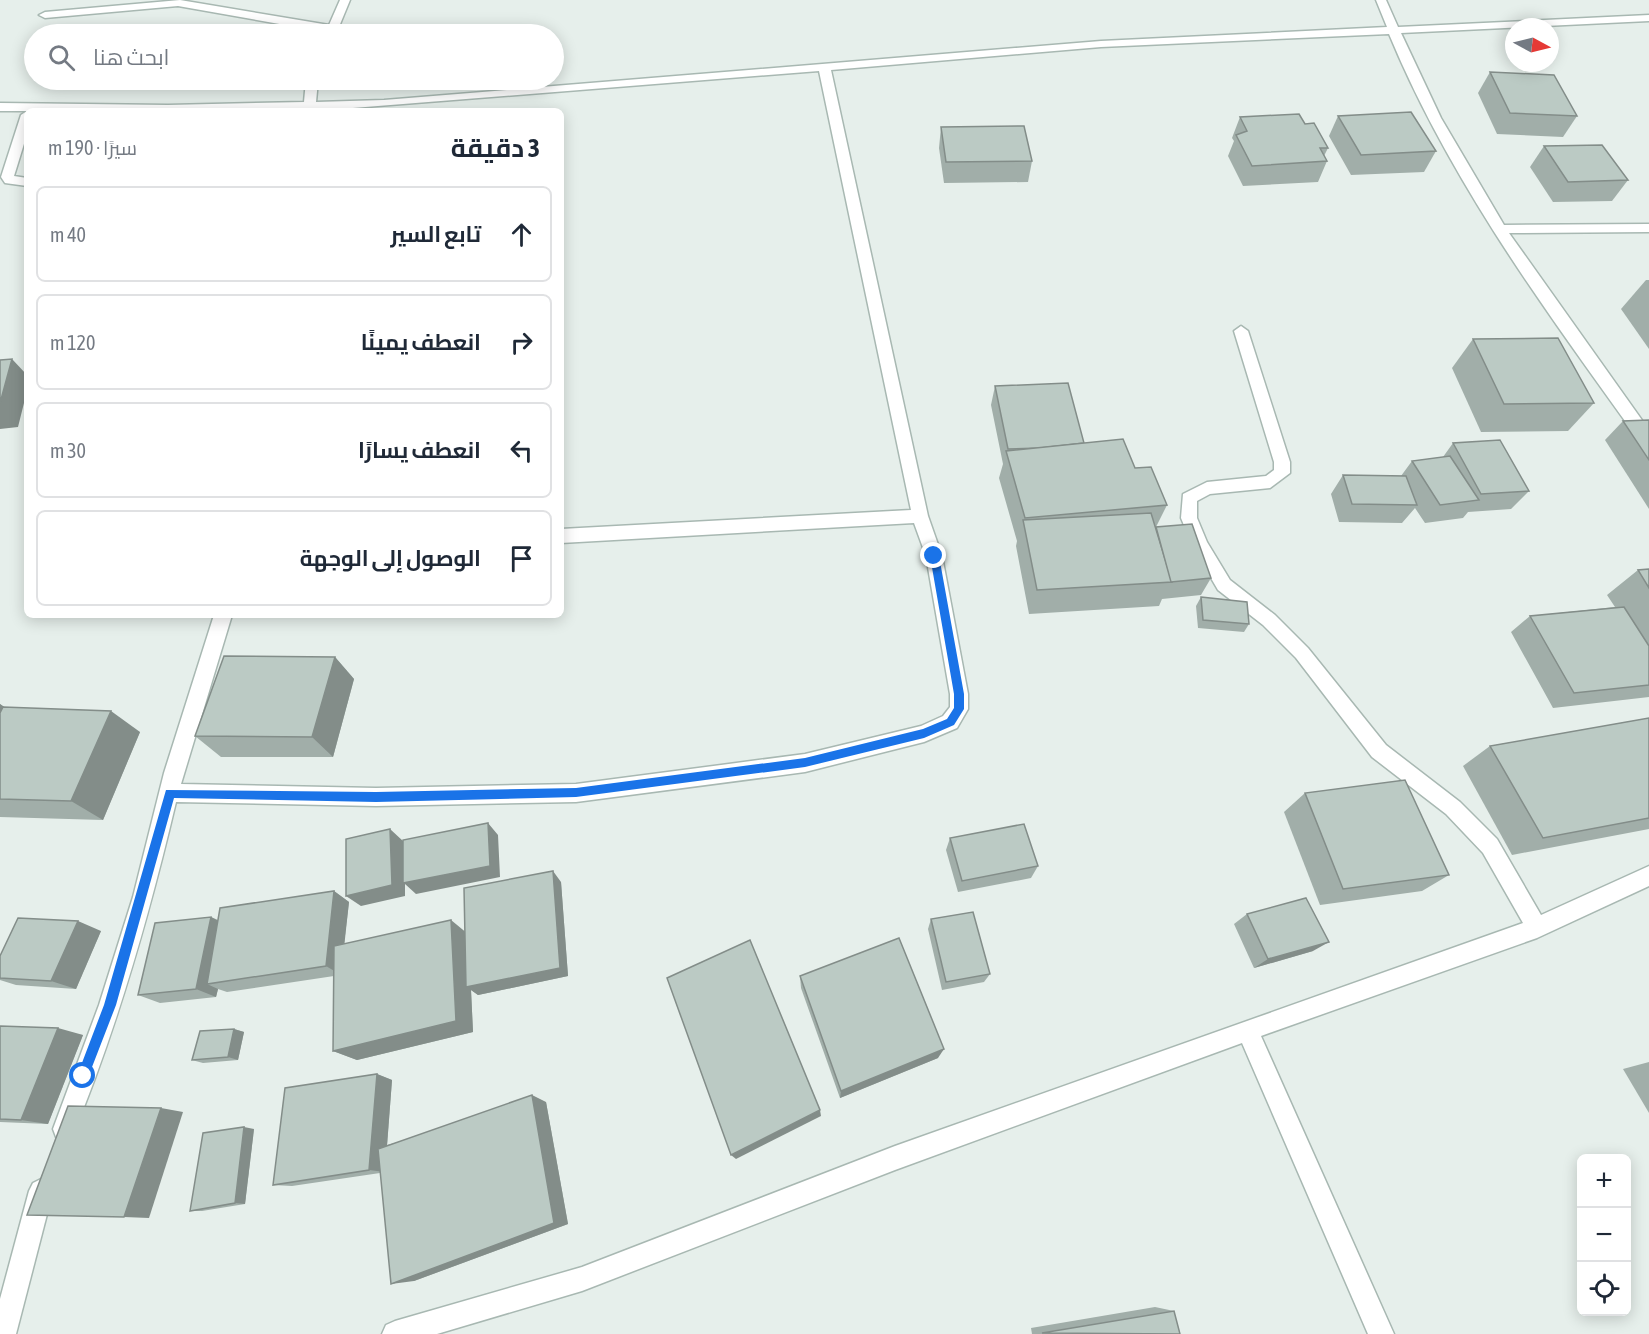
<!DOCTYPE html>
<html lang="ar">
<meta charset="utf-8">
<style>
body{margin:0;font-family:"Asap Condensed",Cairo,sans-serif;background:#f2f2f3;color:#1f2937;direction:rtl}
.controls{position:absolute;right:18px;bottom:18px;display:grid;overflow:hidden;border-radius:9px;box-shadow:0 3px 15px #0003}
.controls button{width:54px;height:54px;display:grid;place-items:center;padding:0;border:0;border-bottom:2px solid #e0e1e3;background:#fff;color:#1f2937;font:30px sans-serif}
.compass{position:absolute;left:1505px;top:18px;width:54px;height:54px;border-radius:50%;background:#fff;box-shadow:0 3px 15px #0003;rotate:97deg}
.stop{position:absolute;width:18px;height:18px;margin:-14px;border:4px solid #1a73e8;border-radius:50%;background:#fff}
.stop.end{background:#1a73e8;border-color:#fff;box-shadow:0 2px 6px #0008}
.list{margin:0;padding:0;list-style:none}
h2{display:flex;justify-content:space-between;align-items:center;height:78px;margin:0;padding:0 24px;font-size:26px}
h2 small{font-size:20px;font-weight:400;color:#747a83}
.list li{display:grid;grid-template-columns:39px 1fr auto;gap:18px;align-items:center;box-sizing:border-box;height:96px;margin:0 12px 12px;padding:0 12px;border:2px solid #e0e1e3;border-radius:9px}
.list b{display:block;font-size:22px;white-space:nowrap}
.list em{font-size:20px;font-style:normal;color:#747a83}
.icon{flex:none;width:33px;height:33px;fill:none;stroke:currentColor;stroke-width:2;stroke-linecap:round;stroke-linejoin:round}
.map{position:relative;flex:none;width:1649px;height:1334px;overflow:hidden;direction:ltr}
.search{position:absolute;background:#fff;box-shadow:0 3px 15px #0003;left:24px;top:24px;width:540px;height:66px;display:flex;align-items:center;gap:15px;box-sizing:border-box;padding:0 21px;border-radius:33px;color:#747a83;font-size:22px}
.panel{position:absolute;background:#fff;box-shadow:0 3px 15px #0003;left:24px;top:108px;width:540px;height:510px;border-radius:9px;direction:rtl}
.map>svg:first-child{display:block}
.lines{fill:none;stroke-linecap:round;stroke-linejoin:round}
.minor-casing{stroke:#a8b8b2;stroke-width:3}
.minor{fill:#fff;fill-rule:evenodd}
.wall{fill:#a1aea9}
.shaded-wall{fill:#838d89}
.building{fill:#bbcac4;stroke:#838d89;stroke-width:1.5}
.route{fill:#1a73e8}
</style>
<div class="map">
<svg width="1649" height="1334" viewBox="0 0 1649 1334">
<rect width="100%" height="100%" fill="#e6efeb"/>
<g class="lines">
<defs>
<g id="minor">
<path d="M180 0 329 25 340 0H350L336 34 178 6 45 18 39 15 45 12Z"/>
<path d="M1376 0H1386L1398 27 1649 15V21L1401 33 1441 118 1504 225 1649 224V232L1509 233 1649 430V448L1643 446C1549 315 1451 184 1389 34L1101 47 831 70 928 516 942 556 968 694V709L957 728 924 742 805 772 576 802 376 806 176 802C149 916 117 1029 72 1137L64 1140 56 1137 53 1129 99 1005 133 897 164 773 214 615H232L181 784 376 788 576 784 805 754 921 726 943 716 950 707V694L926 556 914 523 561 543V529L911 510 819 71 315 111H0V103L168 105 304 102 306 80H318L316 102 384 100 1101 41 1387 27Z"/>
<path d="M27 111V134L14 176 27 178V186L5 183 1 177 21 115Z"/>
<path d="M1241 326 1248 331 1290 462V473L1270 488 1210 494 1197 501V518L1207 542 1230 580 1275 615 1308 648 1386 745 1460 802 1497 839 1541 915 1649 866V886L1537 938 1261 1036 1394 1334H1368L1242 1043 895 1170 582 1291 437 1334H382L386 1325 395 1321 582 1267 895 1146 1523 923 1483 853 1446 814 1372 757 1296 658 1263 625 1218 590 1194 549 1181 518 1183 494 1207 482 1266 476 1274 470V462L1234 331Z"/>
<path d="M41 1179 49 1183 53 1191 16 1334H0V1299L29 1191 33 1183Z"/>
</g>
</defs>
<use href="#minor" class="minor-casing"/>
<use href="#minor" class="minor"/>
</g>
<g class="wall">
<path d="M1490 72 1577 116 1563 137 1497 134 1478 93Z"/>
<path d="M1338 116 1436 151 1424 172 1351 175 1329 136Z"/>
<path d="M1240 117 1305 124 1328 148 1324 156 1327 161 1318 182 1243 186 1228 156 1234 141 1232 138Z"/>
<path d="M941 127 1032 161 1028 182 944 183 939 148Z"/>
<path d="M1544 146 1628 180 1612 201 1553 202 1530 167Z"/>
<path d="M1646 280H1649V349L1621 309Z"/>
<path d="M1473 339 1594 403 1568 431 1481 432 1452 368Z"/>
<path d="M995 386 1084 443 1135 468 1167 505 1156 527 1211 578 1201 595 1162 599 1159 606 1029 614 1016 546 1017 541 999 478 1003 464 991 405Z"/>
<path d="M1649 420V509L1605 440 1623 421Z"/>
<path d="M1453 443 1529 491 1511 509 1468 512 1463 518 1425 523 1415 508 1402 523 1339 522 1331 494 1343 475 1401 476 1412 461 1443 457Z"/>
<path d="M1649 569V697L1553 708 1511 632 1530 616 1615 607 1607 595 1638 570Z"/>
<path d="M1201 597 1249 624 1244 632 1198 628 1196 606Z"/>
<path d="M503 615H527L504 616Z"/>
<path d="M335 657 354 679 333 757H221L195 736Z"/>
<path d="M0 704 5 708 140 732 103 820 0 817Z"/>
<path d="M1649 718V829L1512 855 1463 766 1490 746Z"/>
<path d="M1305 793 1449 875 1422 891 1320 905 1284 812Z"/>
<path d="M950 838 1038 866 1031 878 958 892 946 850Z"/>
<path d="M561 882 568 976 478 995 471 990 473 1032 357 1060 333 1051 334 976 227 992 218 989 216 997 160 1003 138 995 211 917 218 920 334 891 349 902 344 944 465 932Z"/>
<path d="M1247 914 1313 951 1254 968 1234 924Z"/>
<path d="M931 919 990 974 984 982 942 990 928 929Z"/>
<path d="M101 931 76 989 16 985 0 980V956Z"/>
<path d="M800 976 938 1058 840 1098 801 988Z"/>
<path d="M0 1026 83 1035 48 1124 0 1122Z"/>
<path d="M234 1029 244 1032 238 1060 203 1063 192 1060Z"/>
<path d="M1649 1062V1113L1623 1069Z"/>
<path d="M377 1074 392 1080 387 1145 546 1102 568 1224 414 1281 380 1173 292 1186 273 1185Z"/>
<path d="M254 1129 245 1204 202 1211H190Z"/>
<path d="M1155 1307 1174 1311 1180 1334H1032L1031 1328Z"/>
</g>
<g class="shaded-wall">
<path d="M12 359 27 375V391L18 427 0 429V403Z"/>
<path d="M335 657 354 679 333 757 312 737Z"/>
<path d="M0 704 16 715 0 738Z"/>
<path d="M111 711 140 732 103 820 71 801Z"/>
<path d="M488 823 498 835 500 877 416 894 405 884V896L361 906 346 896 390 829 403 841Z"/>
<path d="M553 871 561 882 568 976 478 995 471 990 473 1032 357 1060 333 1051 451 920 468 934Z"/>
<path d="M334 891 349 902 341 975 326 966Z"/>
<path d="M211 917 230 927 207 984 218 989 216 997 196 989Z"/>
<path d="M78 921 101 931 76 989 51 981Z"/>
<path d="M1329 942 1313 951 1254 968 1268 959Z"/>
<path d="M58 1028 83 1035 48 1124 21 1120Z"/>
<path d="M234 1029 244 1032 238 1060 228 1057Z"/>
<path d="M944 1049 938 1058 840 1098 841 1091Z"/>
<path d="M377 1074 392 1080 385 1172 369 1170Z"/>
<path d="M532 1095 546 1102 568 1224 414 1281 391 1284Z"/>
<path d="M161 1108 183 1112 149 1218 124 1217Z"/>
<path d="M820 1110 821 1116 736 1159 731 1155Z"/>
<path d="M244 1127 254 1129 245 1204 235 1203Z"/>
</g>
<g class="building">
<path d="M1490 72 1554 75 1577 116 1510 113Z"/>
<path d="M1411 112 1436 151 1361 155 1338 116Z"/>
<path d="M1299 114 1305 124 1314 123 1328 148H1320L1327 161 1252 166 1236 135 1247 131 1240 117Z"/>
<path d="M1024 126 1032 161 946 162 941 127Z"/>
<path d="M1602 145 1628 180 1568 182 1544 146Z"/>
<path d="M1558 338 1594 403 1504 404 1473 339Z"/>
<path d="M12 359 0 403V360Z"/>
<path d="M1068 383 1084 443 1040 448 1008 449 995 386Z"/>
<path d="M1649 420V460L1623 421Z"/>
<path d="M1123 439 1135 468 1151 467 1167 505 1025 518 1006 451Z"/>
<path d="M1500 440 1529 491 1481 494 1453 443Z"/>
<path d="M1450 456 1479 500 1440 505 1412 461Z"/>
<path d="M1343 475 1406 476 1417 505 1352 504Z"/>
<path d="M1151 513 1172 582 1037 590 1023 520Z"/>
<path d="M1192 524 1211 578 1171 582 1156 527Z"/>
<path d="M1649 569V588L1638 570Z"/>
<path d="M1201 597 1247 602 1249 624 1203 620Z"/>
<path d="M1624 607 1649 646V685L1574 693 1530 616Z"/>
<path d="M224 656 335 657 312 737 195 736Z"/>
<path d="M3 707 111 711 71 801 0 799V713Z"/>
<path d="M1649 718V818L1543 838 1490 746Z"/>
<path d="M1405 780 1449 875 1343 889 1305 793Z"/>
<path d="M488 823 490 866 403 883V840Z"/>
<path d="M1024 824 1038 866 962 881 950 838Z"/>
<path d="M390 829 392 885 346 896V839Z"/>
<path d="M553 871 560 968 466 987 464 888Z"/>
<path d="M334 891 326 966 207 984 220 908Z"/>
<path d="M1306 898 1329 942 1268 959 1247 914Z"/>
<path d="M973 912 990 974 946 982 931 919Z"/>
<path d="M211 917 196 989 138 995 155 923Z"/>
<path d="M18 918 78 921 51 981 0 978V956Z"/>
<path d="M451 920 456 1021 333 1051 334 946Z"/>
<path d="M899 938 944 1049 841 1091 800 976Z"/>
<path d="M750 940 820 1110 731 1155 667 978Z"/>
<path d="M0 1026 58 1028 21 1120 0 1119Z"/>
<path d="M234 1029 228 1057 192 1060 200 1031Z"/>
<path d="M377 1074 369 1170 273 1185 285 1088Z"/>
<path d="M532 1095 554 1223 391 1284 378 1149Z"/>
<path d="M68 1106 161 1108 124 1217 27 1215Z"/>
<path d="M244 1127 235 1203 190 1211 203 1133Z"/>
<path d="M1174 1311 1180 1334 1042 1333Z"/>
</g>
<path class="route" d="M934 552 939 556 964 694V709L954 725 924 738 805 767 576 797 376 802 174 798 116 1005 87 1080H79L77 1076 104 1005 166 790 376 792 576 788 805 758 923 729 947 719 954 708V694L930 556Z"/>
</svg>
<div class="controls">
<button>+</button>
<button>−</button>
<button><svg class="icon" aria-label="locate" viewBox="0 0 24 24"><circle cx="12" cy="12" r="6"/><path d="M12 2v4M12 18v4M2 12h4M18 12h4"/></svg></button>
</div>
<svg class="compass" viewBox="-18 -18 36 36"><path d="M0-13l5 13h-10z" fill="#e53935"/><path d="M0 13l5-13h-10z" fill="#747a83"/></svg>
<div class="stop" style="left:83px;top:1076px"></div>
<div class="stop end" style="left:934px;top:556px"></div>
<div class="search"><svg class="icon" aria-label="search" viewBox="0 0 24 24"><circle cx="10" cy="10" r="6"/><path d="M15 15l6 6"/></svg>ابحث هنا</div>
<section class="panel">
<h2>3 دقيقة<small>سيرًا · 190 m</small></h2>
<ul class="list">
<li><svg class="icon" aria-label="ahead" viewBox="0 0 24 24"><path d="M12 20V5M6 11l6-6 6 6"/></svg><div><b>تابع السير</b></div><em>40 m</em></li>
<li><svg class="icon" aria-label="right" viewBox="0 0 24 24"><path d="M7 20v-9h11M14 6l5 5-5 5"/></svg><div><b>انعطف يمينًا</b></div><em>120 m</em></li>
<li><svg class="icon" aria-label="left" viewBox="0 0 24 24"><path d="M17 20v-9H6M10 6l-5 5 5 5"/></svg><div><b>انعطف يسارًا</b></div><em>30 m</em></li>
<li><svg class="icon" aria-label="arrive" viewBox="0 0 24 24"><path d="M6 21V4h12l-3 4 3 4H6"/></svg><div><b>الوصول إلى الوجهة</b></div></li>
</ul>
</section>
</div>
